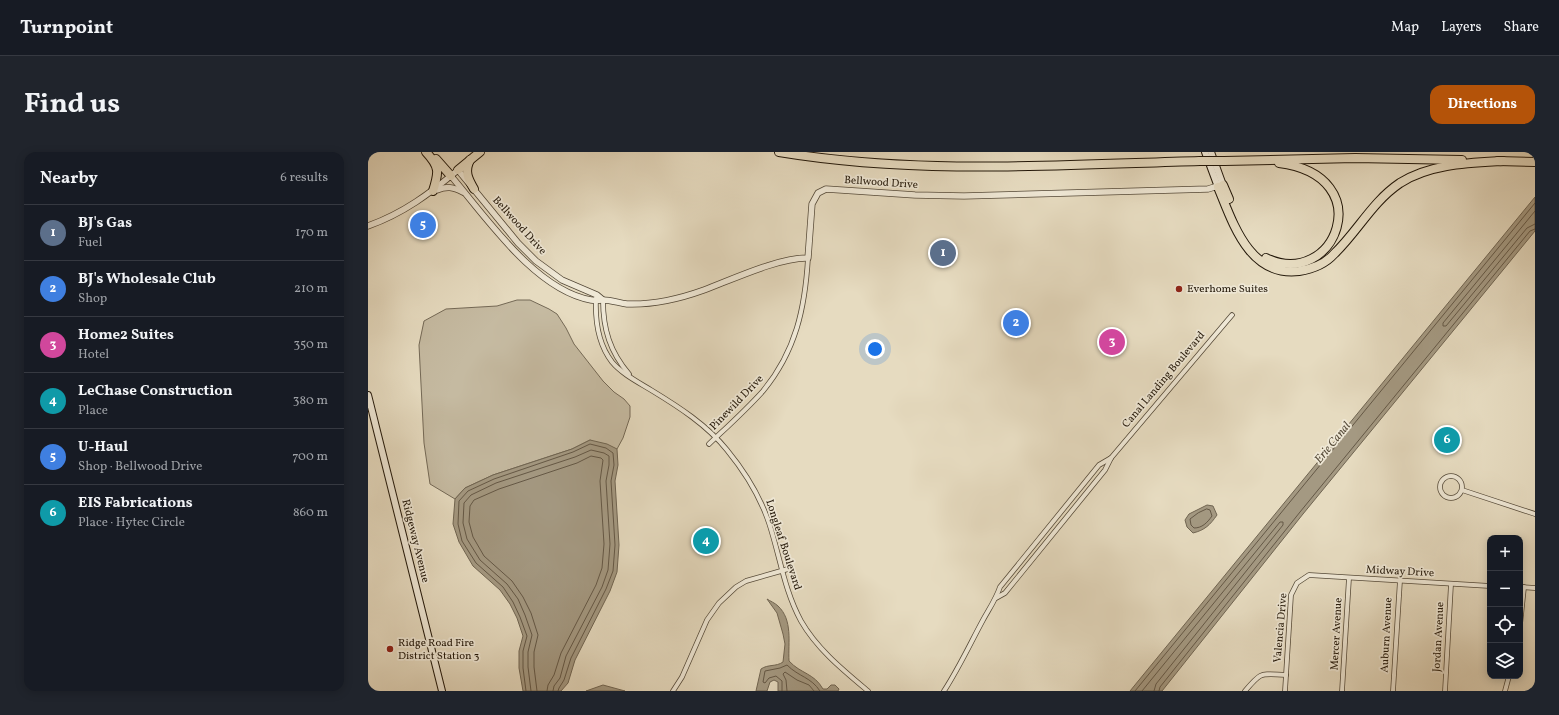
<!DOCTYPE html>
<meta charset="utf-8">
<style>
body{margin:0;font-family:Vollkorn,serif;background:#20242c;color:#f1f3f6}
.controls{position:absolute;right:12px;bottom:12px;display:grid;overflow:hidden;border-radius:8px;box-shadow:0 2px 10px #0003}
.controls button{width:36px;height:36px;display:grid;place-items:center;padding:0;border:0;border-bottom:1px solid #363941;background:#171b24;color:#f1f3f6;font:20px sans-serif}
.you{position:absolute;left:507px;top:197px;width:14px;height:14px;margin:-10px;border:3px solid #fff;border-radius:50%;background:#1a73e8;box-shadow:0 0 0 6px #1a73e833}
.badge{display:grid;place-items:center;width:26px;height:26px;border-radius:50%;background:#b45309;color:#fff;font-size:13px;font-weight:700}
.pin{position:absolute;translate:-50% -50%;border:2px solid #fff;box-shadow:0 1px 4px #0006}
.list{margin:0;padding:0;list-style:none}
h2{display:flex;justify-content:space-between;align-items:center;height:52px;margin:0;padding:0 16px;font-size:17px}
h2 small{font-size:13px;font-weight:400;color:#9ea1a6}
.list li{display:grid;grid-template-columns:26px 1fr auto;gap:12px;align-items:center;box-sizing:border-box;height:56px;padding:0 16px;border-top:1px solid #363941}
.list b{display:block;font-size:15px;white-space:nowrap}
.list p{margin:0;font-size:13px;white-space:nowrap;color:#9ea1a6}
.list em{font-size:13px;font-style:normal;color:#9ea1a6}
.icon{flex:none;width:22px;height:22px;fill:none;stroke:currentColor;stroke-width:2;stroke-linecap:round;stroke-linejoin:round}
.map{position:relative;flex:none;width:1167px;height:539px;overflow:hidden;border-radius:12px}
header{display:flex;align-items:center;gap:24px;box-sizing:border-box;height:56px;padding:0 20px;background:#171b24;border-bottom:1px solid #363941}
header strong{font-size:19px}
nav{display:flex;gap:22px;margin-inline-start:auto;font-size:14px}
.intro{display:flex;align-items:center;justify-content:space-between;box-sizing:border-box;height:96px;padding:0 24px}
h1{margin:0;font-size:28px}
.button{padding:10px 18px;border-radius:12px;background:#b45309;color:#fff;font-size:14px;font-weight:700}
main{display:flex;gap:24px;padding:0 24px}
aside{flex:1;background:#171b24;border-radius:12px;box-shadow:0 2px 10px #0003}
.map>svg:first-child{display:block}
.green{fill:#c5baa1;stroke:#746956}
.water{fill:#a49982;stroke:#706552}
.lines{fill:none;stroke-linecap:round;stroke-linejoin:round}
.shore{stroke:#645846;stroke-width:1}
.minor-casing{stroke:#544938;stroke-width:5.5}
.tertiary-casing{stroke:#544938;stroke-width:7}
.secondary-casing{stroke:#23180a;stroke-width:8}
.motorway-casing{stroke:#23180a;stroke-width:10}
.minor{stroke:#efe8d6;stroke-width:4}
.tertiary{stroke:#efe8d6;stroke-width:5.5}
.secondary{stroke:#efe8d6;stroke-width:6}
.motorway{stroke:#e6dbc0;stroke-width:8}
.motorway-bridge-casing{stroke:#23180a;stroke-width:10;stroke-linecap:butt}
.motorway-bridge{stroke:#e6dbc0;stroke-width:8}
.poi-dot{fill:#8f2418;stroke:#efe8d6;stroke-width:1.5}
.labels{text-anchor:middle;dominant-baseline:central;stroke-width:3.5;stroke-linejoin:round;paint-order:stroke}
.street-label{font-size:11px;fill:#23180a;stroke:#efe8d6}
.poi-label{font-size:11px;fill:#23180a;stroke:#efe8d6;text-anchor:start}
.water-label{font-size:12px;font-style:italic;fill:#574c3a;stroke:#efe8d6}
</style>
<header>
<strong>Turnpoint</strong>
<nav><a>Map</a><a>Layers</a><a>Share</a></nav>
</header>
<div class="intro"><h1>Find us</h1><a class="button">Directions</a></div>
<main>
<aside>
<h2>Nearby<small>6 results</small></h2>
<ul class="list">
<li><span class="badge" style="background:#5c6f8a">1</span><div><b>BJ's Gas</b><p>Fuel</p></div><em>170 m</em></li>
<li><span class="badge" style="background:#3f7fe0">2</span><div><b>BJ's Wholesale Club</b><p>Shop</p></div><em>210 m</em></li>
<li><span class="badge" style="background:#d1479c">3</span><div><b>Home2 Suites</b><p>Hotel</p></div><em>350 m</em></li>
<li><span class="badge" style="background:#0f9aa8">4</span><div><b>LeChase Construction</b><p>Place</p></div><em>380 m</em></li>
<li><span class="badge" style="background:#3f7fe0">5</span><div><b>U-Haul</b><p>Shop · Bellwood Drive</p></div><em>700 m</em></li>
<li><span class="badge" style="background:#0f9aa8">6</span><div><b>EIS Fabrications</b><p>Place · Hytec Circle</p></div><em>860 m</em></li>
</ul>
</aside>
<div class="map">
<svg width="1167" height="539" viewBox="0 0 1167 539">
<rect width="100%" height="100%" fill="#e6dbc0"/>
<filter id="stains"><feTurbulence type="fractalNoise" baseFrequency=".005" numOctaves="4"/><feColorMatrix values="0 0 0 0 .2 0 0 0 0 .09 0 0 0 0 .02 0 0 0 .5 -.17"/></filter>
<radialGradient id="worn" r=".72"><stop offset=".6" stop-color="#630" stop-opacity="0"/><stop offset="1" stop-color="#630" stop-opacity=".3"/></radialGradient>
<path class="green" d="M149 148H162L181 157 189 162 198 176 206 192 235 229 246 240 256 247 262 254V265L255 286 249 297 246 299 222 288 204 297 125 323 97 336 87 347 62 332 56 291 51 193 56 169 78 157 129 154Z"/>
<g class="water">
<path d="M1167 45V79L935 362 794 539H762Z"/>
<path d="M222 288 239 292 249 297 250 313 247 329 251 393 249 420 242 439 207 508 200 531 193 539H155L151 516V499L155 484 149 466 142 452 132 438 105 414 91 390 85 372 87 347 97 336 125 323 204 297Z"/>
<path d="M839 353 845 354 849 363C842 373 837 378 825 381L819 375 817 368 821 362Z"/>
<path d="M399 447C402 449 407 451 410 454 425 468 420 490 421 509 433 522 446 521 455 537H459L463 533H467L471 537 470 539H410V530L406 528 402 530 399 539H388L393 517C400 512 408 515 415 510L417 492 415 482 409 461Z"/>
<path d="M235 533 257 539H218Z"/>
</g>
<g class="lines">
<g class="shore">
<path d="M1167 59 1075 171V174H1078L1159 76 1167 72"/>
<path d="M839 357 842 358 844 364C839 371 834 376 826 376L823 373 822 367 830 361Z"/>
<path d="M158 539 155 516V499L159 484 152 465 145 450 135 435 108 411 94 389 90 372 91 349 100 339 126 327 205 300 222 292 238 296 245 301 246 313 243 329 247 393 245 419 238 437 203 506 196 528 191 536 190 539"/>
<path d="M163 539 160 515V500L164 483 157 463 150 447 139 432 112 408 99 387 95 371 96 351 103 343 128 331 207 305 223 298 236 301 241 304V313L238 329 242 392 240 418 234 435 198 504 192 526 186 534 185 539"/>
<path d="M169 539 166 515V500L170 483 163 461 155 445 144 429 116 404 105 385 101 370 102 354 106 348 131 337 209 311 223 304 233 306 235 308 232 329 236 392 234 416 228 433 193 501 186 523 180 533 179 539"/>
<path d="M414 539V529L408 524 401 526 397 531 395 530 397 519 412 516 419 513C431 525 443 525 452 539"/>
<path d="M419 539 418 528 415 522 417 520 429 528 441 533 446 539"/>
<path d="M767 539 1167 51"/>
<path d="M774 539 912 370H915V373L788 532 786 539"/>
<path d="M791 539 792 535 932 360 1162 79 1167 77"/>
</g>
<defs>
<g id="minor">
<path d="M228 146C227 168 230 192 244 210 254 222 270 230 283 238 311 255 339 273 359 298 377 320 392 344 401 371 412 404 416 438 433 469 449 497 475 518 500 539"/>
<path d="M235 148C235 177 242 200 261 222"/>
<path d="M341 292C359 275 378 258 395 239 428 199 437 156 440 106"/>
<circle cx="1083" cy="335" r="11"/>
<path d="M1094 338 1167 362"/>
<path d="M1152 435 1167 436"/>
<path d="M628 446 637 441 737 318 743 306 864 163"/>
<path d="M1152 473 1156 435"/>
<path d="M305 539 314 525 339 468 351 451 368 435 378 429 420 417"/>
<path d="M576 539C591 516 602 492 615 468 621 457 628 447 632 435L731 313 743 306"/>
<path d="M877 539C894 519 892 522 918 523"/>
<path d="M917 539 923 443 929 431 941 423 1122 434"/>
<path d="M974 539 981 426"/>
<path d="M1025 539 1032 428"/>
<path d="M1077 539 1083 432"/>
<path d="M1137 539 1141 524"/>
</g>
<g id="tertiary">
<path d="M83 24C118 65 167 138 223 148 228 149 231 148 235 148 243 148 251 151 259 152 286 153 311 147 336 138 363 128 412 105 440 106L444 52 450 41 458 37 547 43 596 44 840 37 853 33"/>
<path d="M69 38C79 34 85 35 95 40"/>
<path d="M0 74C36 61 61 42 90 18L150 91 168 109 194 128 229 143 235 148"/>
</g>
<g id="secondary">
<path d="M837 0 850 35"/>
<path d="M843 0 855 33"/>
<path d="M0 243 74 539"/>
</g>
<g id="motorway">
<path d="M58 0C72 15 71 20 65 39"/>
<path d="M411 0C550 23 692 13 832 9"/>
<path d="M68 7 83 24"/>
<path d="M102 8C96 19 100 27 106 37"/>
<path d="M856 9 987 6 1094 8"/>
<path d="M1130 9 1167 10"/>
<path d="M90 18 112 0"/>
<path d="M855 33 861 47"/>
<path d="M850 35C865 71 881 125 931 119 944 117 957 112 966 102 990 79 1004 50 1032 31 1062 12 1100 11 1135 9"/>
<path d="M898 106C967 139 1013 24 911 11"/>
</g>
</defs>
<use href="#minor" class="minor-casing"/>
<use href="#tertiary" class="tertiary-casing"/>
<use href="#secondary" class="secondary-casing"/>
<use href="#motorway" class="motorway-casing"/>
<use href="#minor" class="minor"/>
<use href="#tertiary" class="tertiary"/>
<use href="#secondary" class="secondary"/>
<use href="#motorway" class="motorway"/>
<defs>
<path id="motorway-bridge" d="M832 9H856"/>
</defs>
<use href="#motorway-bridge" class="motorway-bridge-casing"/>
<use href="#motorway-bridge" class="motorway-bridge"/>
</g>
<g class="poi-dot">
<circle cx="811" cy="137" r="4"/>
<circle cx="22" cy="497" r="4"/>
</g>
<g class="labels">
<g class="street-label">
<text transform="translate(513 31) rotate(4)">Bellwood Drive</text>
<text transform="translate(151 74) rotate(48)">Bellwood Drive</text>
<text transform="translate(796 228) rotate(-50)">Canal Landing Boulevard</text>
<text transform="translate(369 251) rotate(-46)">Pinewild Drive</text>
<text transform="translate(47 389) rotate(76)">Ridgeway Avenue</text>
<text transform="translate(415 393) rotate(72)">Longleaf Boulevard</text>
<text transform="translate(1032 420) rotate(3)">Midway Drive</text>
<text transform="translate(913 476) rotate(-85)">Valencia Drive</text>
<text transform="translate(969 482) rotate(-87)">Mercer Avenue</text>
<text transform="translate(1019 483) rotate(-87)">Auburn Avenue</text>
<text transform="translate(1071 485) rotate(-87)">Jordan Avenue</text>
</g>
<g class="poi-label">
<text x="819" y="137">Everhome Suites</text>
<text x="30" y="491">Ridge Road Fire<tspan x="30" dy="13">District Station 3</tspan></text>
</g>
<g class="water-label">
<text transform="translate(965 291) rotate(-51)">Erie Canal</text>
</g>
</g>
<rect width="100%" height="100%" filter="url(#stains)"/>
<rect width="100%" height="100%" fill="url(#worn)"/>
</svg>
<div class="controls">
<button>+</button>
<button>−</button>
<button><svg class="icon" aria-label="locate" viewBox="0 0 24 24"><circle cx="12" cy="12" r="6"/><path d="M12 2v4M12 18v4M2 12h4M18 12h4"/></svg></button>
<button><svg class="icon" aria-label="layers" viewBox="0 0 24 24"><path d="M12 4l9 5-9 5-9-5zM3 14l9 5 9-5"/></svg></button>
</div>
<div class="you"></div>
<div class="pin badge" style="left:575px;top:101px;background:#5c6f8a">1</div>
<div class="pin badge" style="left:648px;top:171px;background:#3f7fe0">2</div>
<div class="pin badge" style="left:744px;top:190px;background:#d1479c">3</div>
<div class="pin badge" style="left:338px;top:389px;background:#0f9aa8">4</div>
<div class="pin badge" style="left:55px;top:73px;background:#3f7fe0">5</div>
<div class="pin badge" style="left:1079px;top:288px;background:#0f9aa8">6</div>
</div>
</main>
